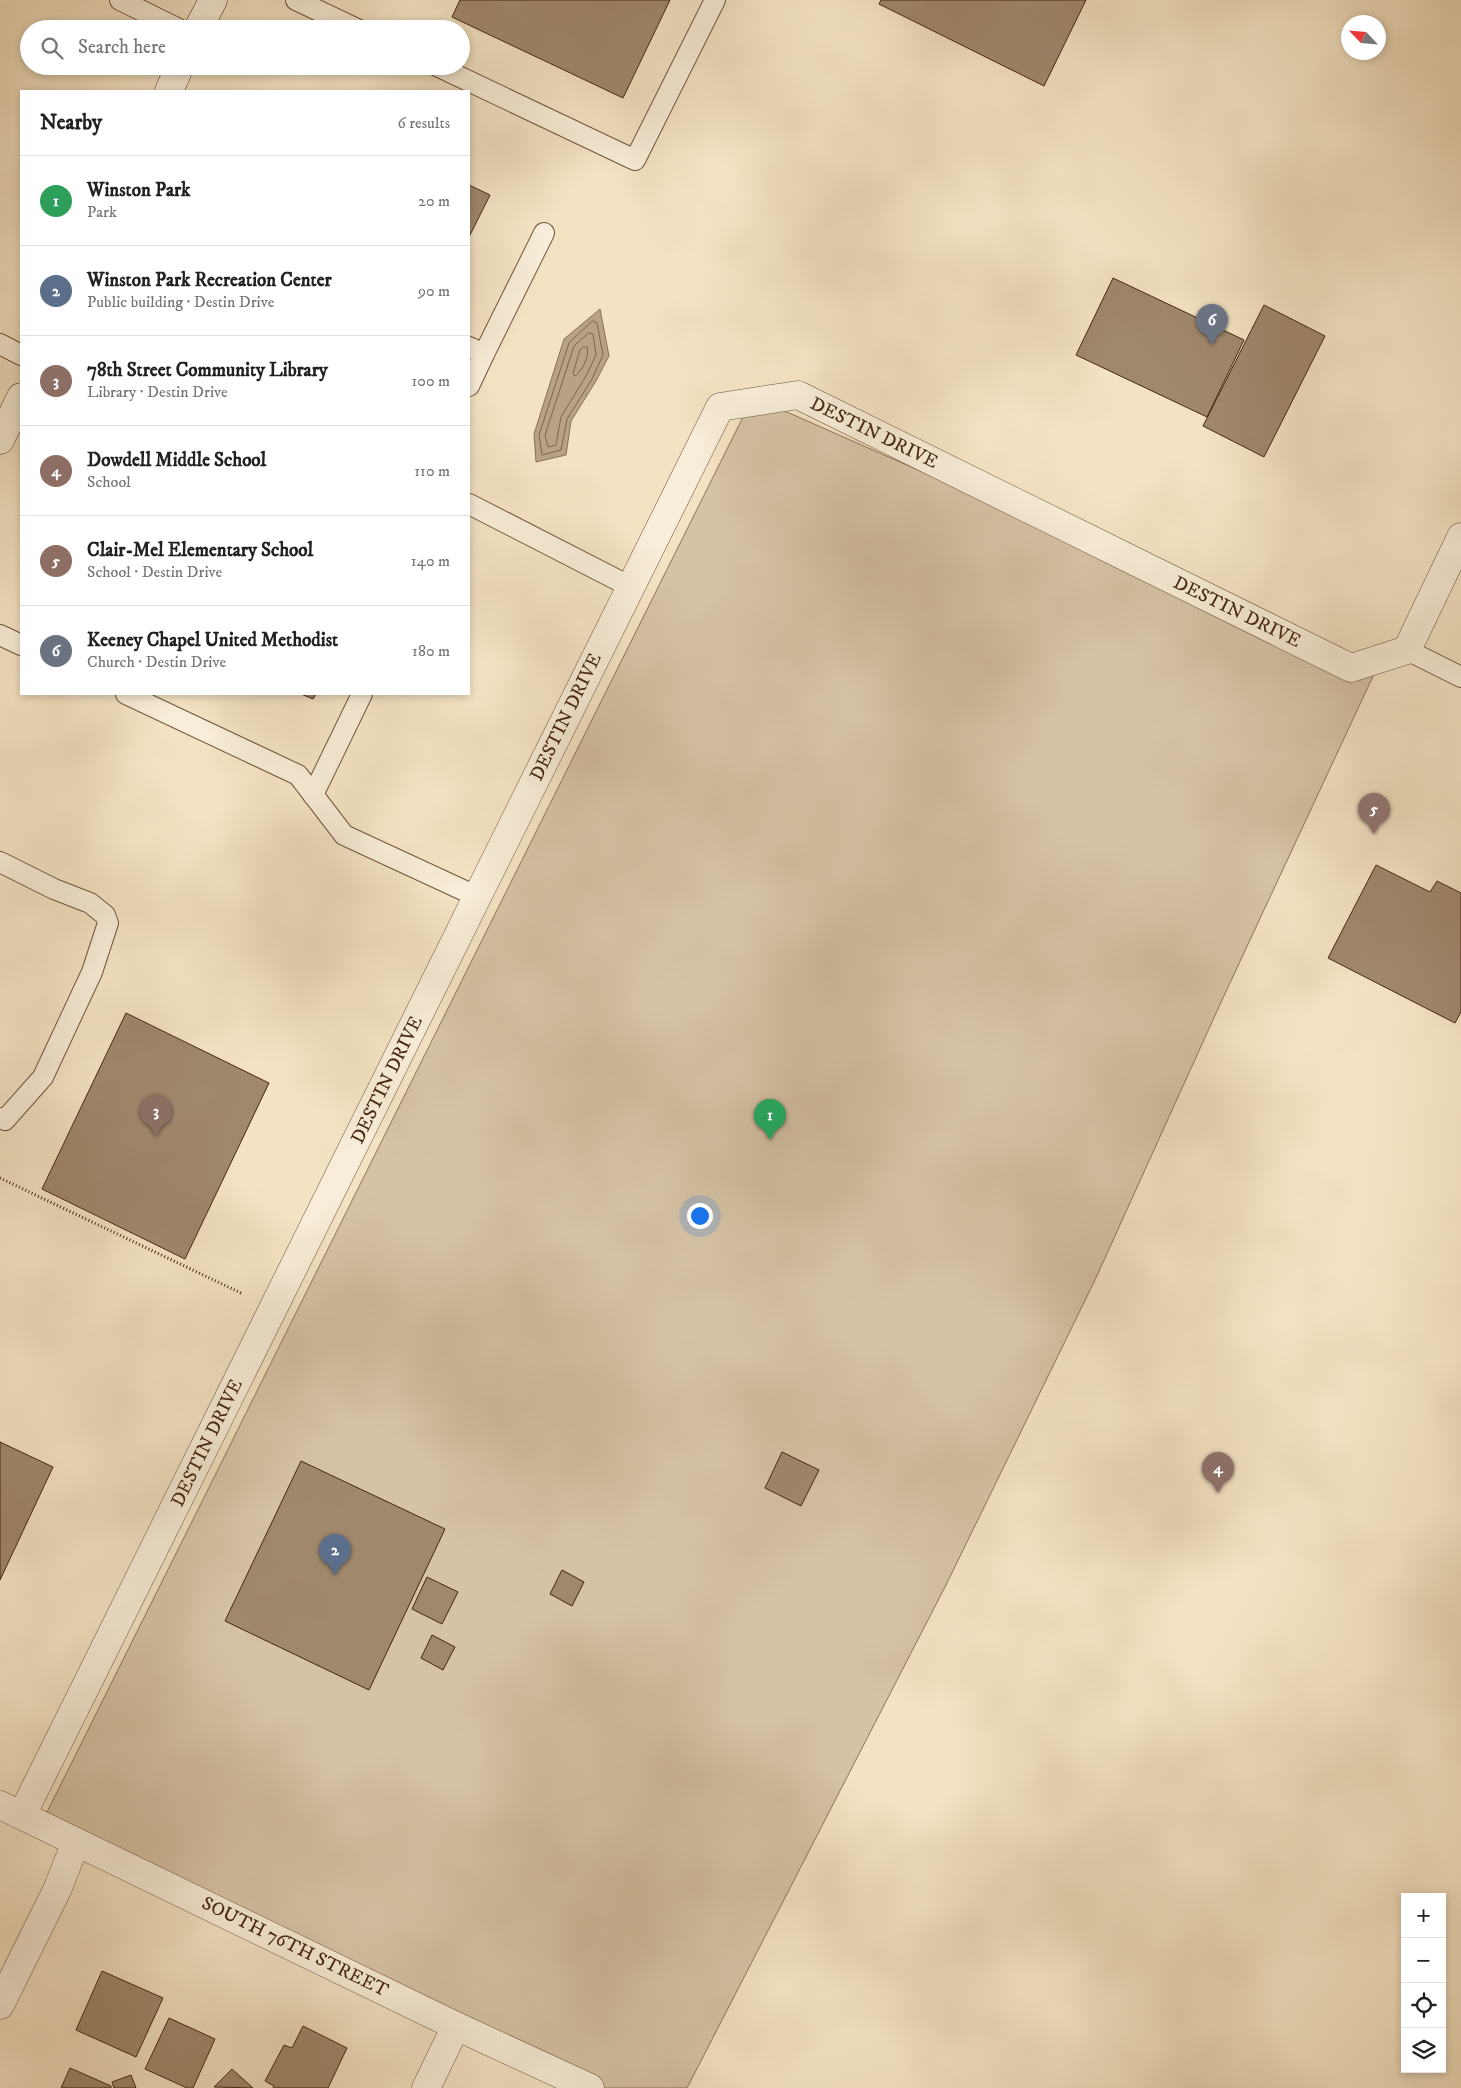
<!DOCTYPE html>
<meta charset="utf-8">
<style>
body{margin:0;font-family:"IM FELL DW Pica",serif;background:#f2f2f2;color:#202124}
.controls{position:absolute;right:15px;bottom:15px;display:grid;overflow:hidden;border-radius:0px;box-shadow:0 2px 8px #0003}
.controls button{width:45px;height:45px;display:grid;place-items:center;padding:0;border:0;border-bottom:1px solid #e0e0e0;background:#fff;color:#202124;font:25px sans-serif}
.compass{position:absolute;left:1341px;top:15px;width:45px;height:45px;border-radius:50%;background:#fff;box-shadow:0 2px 8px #0003;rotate:296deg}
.you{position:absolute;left:699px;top:1215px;width:18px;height:18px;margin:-12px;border:4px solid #fff;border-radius:50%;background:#1a73e8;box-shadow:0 0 0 8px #1a73e833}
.badge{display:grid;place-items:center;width:32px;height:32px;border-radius:50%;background:#0f766e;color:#fff;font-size:16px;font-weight:700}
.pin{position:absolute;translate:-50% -41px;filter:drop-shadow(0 1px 2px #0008)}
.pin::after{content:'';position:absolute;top:26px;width:18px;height:15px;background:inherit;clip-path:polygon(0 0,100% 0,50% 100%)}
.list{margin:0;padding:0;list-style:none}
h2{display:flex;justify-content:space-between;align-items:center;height:65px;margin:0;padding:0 20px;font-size:21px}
h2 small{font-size:16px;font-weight:400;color:#757577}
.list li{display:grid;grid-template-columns:32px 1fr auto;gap:15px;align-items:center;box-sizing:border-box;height:90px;padding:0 20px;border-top:1px solid #e0e0e0}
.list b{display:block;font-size:19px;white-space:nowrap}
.list p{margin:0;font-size:16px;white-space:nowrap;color:#757577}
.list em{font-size:16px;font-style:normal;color:#757577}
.icon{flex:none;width:28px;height:28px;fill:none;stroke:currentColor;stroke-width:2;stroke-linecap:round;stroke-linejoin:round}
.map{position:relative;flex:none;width:1461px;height:2088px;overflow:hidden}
.search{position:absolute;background:#fff;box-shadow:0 2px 8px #0003;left:20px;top:20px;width:450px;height:55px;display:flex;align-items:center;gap:12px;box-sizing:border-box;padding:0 18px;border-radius:28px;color:#757577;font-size:19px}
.panel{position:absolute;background:#fff;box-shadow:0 2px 8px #0003;left:20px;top:90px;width:450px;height:605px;border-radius:0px}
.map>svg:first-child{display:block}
.green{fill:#d6c3a5;stroke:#8e745a}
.water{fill:#b8a286;stroke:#8a7057}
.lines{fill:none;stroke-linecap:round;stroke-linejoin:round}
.shore{stroke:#7e644b;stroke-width:1}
.building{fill:#a0886d;stroke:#452510}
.lane-casing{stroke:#71543d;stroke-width:22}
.street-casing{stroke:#71543d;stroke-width:29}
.secondary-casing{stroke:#452510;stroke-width:29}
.path{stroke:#452510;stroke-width:3;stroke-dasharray:1 2.5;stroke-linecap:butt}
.lane{stroke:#f8edd8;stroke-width:20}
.street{stroke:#f8edd8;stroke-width:28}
.secondary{stroke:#f8edd8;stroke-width:28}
.labels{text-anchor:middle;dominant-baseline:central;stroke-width:4;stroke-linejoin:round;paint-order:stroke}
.street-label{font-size:19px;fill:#452510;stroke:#f8edd8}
</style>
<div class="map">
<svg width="1461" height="2088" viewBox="0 0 1461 2088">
<rect width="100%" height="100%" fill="#f4e3c3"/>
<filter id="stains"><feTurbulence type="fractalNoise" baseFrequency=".004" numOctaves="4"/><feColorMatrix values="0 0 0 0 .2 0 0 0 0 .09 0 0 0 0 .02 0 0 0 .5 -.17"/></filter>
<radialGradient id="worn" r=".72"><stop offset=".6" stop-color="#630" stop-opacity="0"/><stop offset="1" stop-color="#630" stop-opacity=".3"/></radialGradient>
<path class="green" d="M753 397 1375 672 1222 1000 1095 1280 946 1585 687 2088H575L43 1820Z"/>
<path class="water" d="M600 309 609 356 596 381 571 421 566 455 536 462 534 434 564 339Z"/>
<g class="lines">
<g class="shore">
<path d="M593 321 597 323 603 355 592 379 567 419 561 450 542 455 539 435 569 343Z"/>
<path d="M589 333 593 334 596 355 586 376 561 417 556 445 548 447 545 435 574 346Z"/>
<path d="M584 347H587C590 356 582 371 575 376L573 373 580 350Z"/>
</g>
</g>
<g class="building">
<path d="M460 0H670L623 98 452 17Z"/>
<path d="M881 0H1086L1044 86 879 4Z"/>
<path d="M469 185 490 195 469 237Z"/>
<path d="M1113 278 1244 340 1207 417 1076 355Z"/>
<path d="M1264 305 1325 336 1264 457 1203 426Z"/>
<path d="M301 694H316L313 699Z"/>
<path d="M1376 865 1430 892 1437 881 1461 893V1012L1455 1023 1328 958Z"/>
<path d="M126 1013 269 1083 185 1259 42 1189Z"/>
<path d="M0 1442 53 1467 0 1580Z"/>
<path d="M782 1452 819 1470 801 1506 765 1488Z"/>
<path d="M301 1461 445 1529 369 1690 225 1621Z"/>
<path d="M562 1570 584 1582 572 1606 550 1594Z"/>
<path d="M427 1577 458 1592 442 1624 412 1609Z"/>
<path d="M432 1635 455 1647 443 1670 421 1658Z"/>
<path d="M102 1971 163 1998 136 2057 76 2030Z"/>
<path d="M169 2018 215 2039 193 2088H187L145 2069Z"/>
<path d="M303 2026 347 2048 328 2088H273L274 2086 265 2081 284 2045 292 2048Z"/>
<path d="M70 2068 111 2086V2088H61Z"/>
<path d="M232 2069 253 2088 214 2087Z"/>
<path d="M131 2075 136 2088H114L112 2082Z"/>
</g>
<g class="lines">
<defs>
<g id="lane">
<path d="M120 0 179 29"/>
<path d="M296 0 357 29"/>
<path d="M437 66 635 160 715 0"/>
<path d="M0 344 21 355"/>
<path d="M469 347 484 354 469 386"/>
<path d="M484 354 544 233"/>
<path d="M469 504 631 587"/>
<path d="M0 635 21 645"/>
<path d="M1407 650 1461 677"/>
<path d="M126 694 298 775 344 835 478 897"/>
<path d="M313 795 362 694"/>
<path d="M0 862 54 889 90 903 105 915 108 923 92 972 43 1077 5 1120 0 1118"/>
</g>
<g id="street">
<path d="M0 1805 456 2026 590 2088"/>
<path d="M22 1815 720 407 798 395 1351 668 1407 650 1461 537"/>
<path d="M0 2005 57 1890 76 1842"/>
<path d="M426 2088 456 2026"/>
</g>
<g id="secondary">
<path d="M198 29 213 0"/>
<path d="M169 91 180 66"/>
<path d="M0 440 21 397"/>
</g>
</defs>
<use href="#lane" class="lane-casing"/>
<use href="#street" class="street-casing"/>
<use href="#secondary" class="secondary-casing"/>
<path class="path" d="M0 1178 243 1294"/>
<use href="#lane" class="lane"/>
<use href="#street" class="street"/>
<use href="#secondary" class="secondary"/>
</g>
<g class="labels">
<g class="street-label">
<text transform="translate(874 433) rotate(26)">DESTIN DRIVE</text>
<text transform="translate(1237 612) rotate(26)">DESTIN DRIVE</text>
<text transform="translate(566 717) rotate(-64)">DESTIN DRIVE</text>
<text transform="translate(387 1080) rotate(-64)">DESTIN DRIVE</text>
<text transform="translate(207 1443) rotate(-64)">DESTIN DRIVE</text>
<text transform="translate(295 1947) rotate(26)">SOUTH 76TH STREET</text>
</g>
</g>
<rect width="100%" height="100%" filter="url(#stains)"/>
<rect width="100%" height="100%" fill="url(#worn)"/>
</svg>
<div class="controls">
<button>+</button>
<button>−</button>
<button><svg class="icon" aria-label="locate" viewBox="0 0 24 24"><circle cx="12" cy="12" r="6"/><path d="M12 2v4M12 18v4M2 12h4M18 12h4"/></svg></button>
<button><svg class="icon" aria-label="layers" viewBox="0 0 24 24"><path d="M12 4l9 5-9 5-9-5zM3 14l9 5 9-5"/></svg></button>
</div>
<svg class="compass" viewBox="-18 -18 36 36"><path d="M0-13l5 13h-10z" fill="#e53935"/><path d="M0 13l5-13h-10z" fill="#757577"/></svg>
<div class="you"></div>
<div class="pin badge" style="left:770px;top:1140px;background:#2e9e5b">1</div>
<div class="pin badge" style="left:335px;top:1575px;background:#5c6f8a">2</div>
<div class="pin badge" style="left:156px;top:1136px;background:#8d6e63">3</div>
<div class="pin badge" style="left:1218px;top:1493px;background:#8d6e63">4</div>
<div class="pin badge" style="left:1374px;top:834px;background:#8d6e63">5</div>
<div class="pin badge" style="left:1212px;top:345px;background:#6b7280">6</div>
<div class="search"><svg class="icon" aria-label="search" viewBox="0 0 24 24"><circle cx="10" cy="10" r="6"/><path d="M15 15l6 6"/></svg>Search here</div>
<section class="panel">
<h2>Nearby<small>6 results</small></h2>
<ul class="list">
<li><span class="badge" style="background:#2e9e5b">1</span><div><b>Winston Park</b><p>Park</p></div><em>20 m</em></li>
<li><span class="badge" style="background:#5c6f8a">2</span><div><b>Winston Park Recreation Center</b><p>Public building · Destin Drive</p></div><em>90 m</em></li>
<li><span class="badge" style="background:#8d6e63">3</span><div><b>78th Street Community Library</b><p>Library · Destin Drive</p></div><em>100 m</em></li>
<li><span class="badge" style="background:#8d6e63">4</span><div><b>Dowdell Middle School</b><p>School</p></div><em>110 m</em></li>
<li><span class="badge" style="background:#8d6e63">5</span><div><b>Clair-Mel Elementary School</b><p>School · Destin Drive</p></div><em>140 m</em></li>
<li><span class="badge" style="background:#6b7280">6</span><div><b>Keeney Chapel United Methodist</b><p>Church · Destin Drive</p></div><em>180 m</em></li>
</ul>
</section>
</div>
